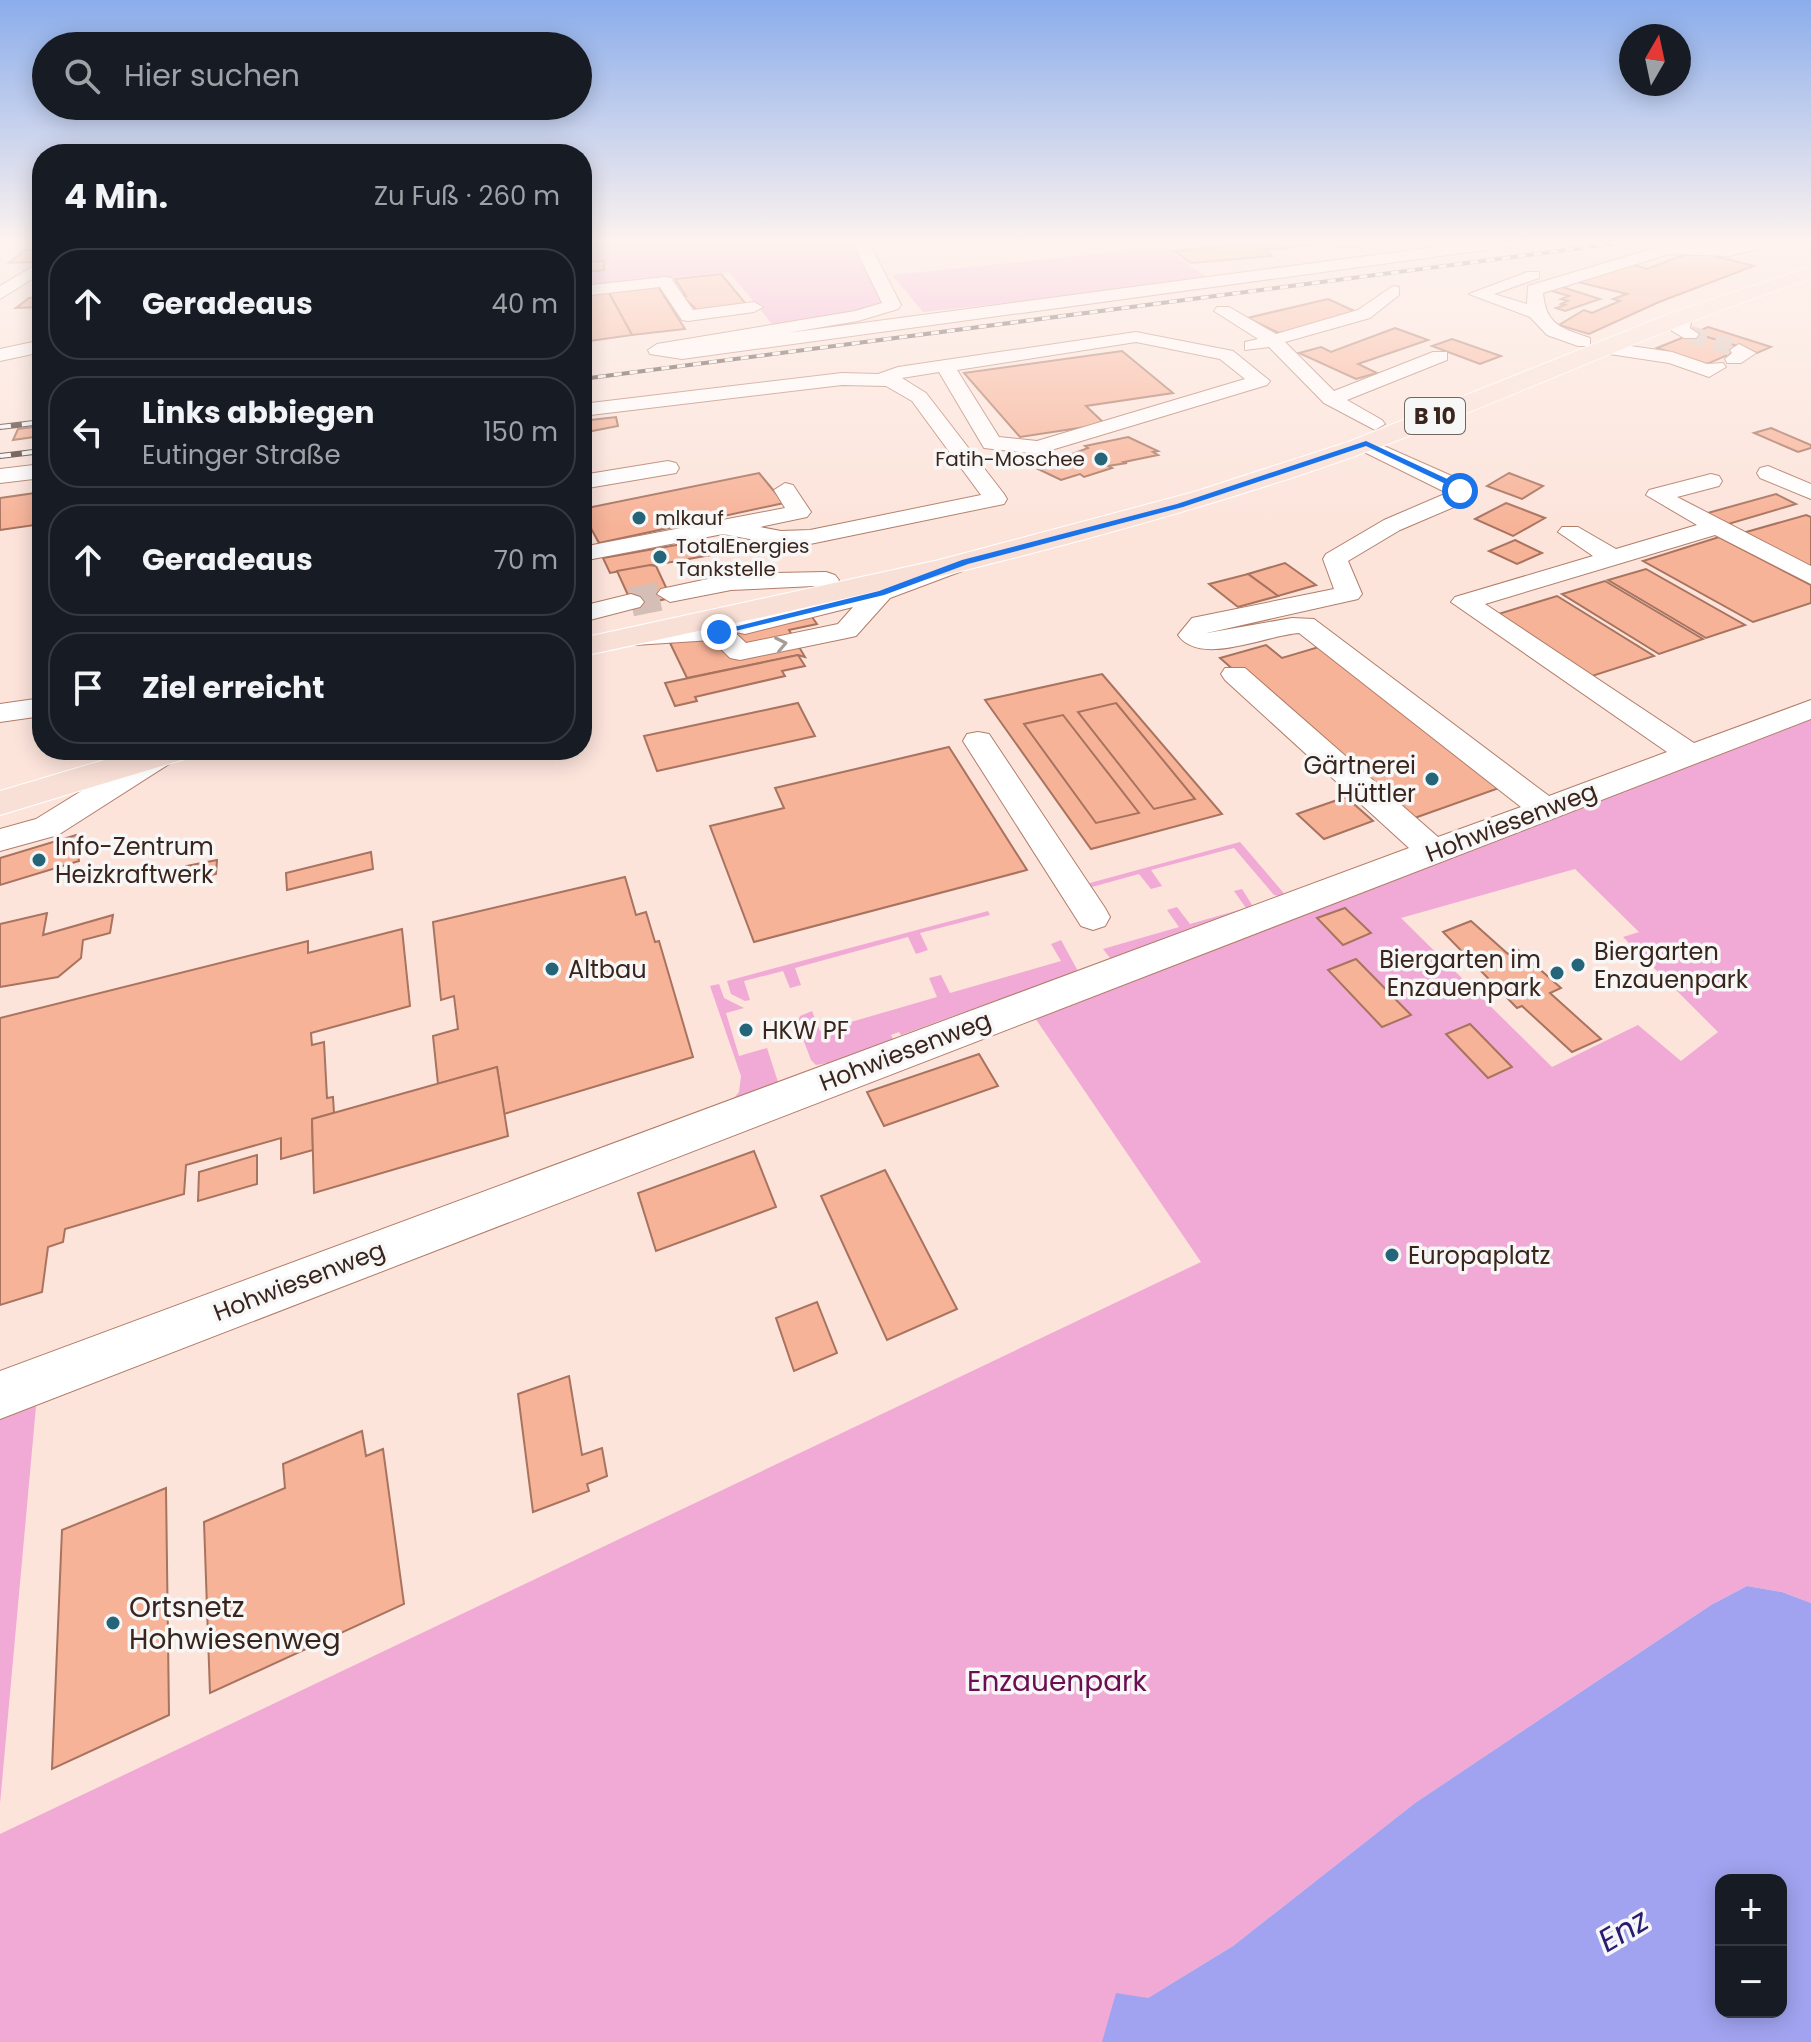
<!DOCTYPE html>
<html lang="de">
<meta charset="utf-8">
<style>
body{margin:0;font-family:Poppins,sans-serif;background:#20242c;color:#f1f3f6}
.controls{position:absolute;right:24px;bottom:24px;display:grid;overflow:hidden;border-radius:16px;box-shadow:0 4px 20px #0003}
.controls button{width:72px;height:72px;display:grid;place-items:center;padding:0;border:0;border-bottom:2px solid #363941;background:#171b24;color:#f1f3f6;font:40px sans-serif}
.compass{position:absolute;left:1619px;top:24px;width:72px;height:72px;border-radius:50%;background:#171b24;box-shadow:0 4px 20px #0003;rotate:9deg}
.stop{position:absolute;width:24px;height:24px;margin:-18px;border:6px solid #1a73e8;border-radius:50%;background:#fff}
.stop.end{background:#1a73e8;border-color:#fff;box-shadow:0 2px 8px #0008}
.list{margin:0;padding:0;list-style:none}
h2{display:flex;justify-content:space-between;align-items:center;height:104px;margin:0;padding:0 32px;font-size:34px}
h2 small{font-size:26px;font-weight:400;color:#9ea1a6}
.list li{display:grid;grid-template-columns:52px 1fr auto;gap:24px;align-items:center;box-sizing:border-box;height:112px;margin:0 16px 16px;padding:0 16px;border:2px solid #363941;border-radius:32px}
.list b{display:block;font-size:30px;white-space:nowrap}
.list p{margin:0;font-size:26px;white-space:nowrap;color:#9ea1a6}
.list em{font-size:26px;font-style:normal;color:#9ea1a6}
.icon{flex:none;width:44px;height:44px;fill:none;stroke:currentColor;stroke-width:2;stroke-linecap:round;stroke-linejoin:round}
.map{position:relative;flex:none;width:1811px;height:2042px;overflow:hidden}
.search{position:absolute;background:#171b24;box-shadow:0 4px 20px #0003;left:32px;top:32px;width:560px;height:88px;display:flex;align-items:center;gap:20px;box-sizing:border-box;padding:0 28px;border-radius:44px;color:#9ea1a6;font-size:30px}
.panel{position:absolute;background:#171b24;box-shadow:0 4px 20px #0003;left:32px;top:144px;width:560px;height:616px;border-radius:32px}
.map>svg:first-child{display:block}
.green{fill:#f0aad5;fill-rule:evenodd}
.water{fill:#a1a3f0;fill-rule:evenodd}
.building{fill:#f7b398;stroke:#a8735f;stroke-width:2}
.lines{fill:none;stroke-linecap:round;stroke-linejoin:round}
.minor-tunnel-far1{stroke:#d5beb5;stroke-width:17;stroke-dasharray:17 9;stroke-linecap:butt}
.minor-tunnel{stroke:#d5beb5;stroke-width:29;stroke-dasharray:29 14;stroke-linecap:butt}
.minor-casing{stroke:#b27d68;stroke-width:2}
.major-casing{stroke:#fff;stroke-width:2}
.minor{fill:#fff;fill-rule:evenodd}
.major{fill:#f9e0d7;fill-rule:evenodd}
.rail-far1-casing{stroke:#4f3930;stroke-width:4}
.rail-casing{stroke:#4f3930;stroke-width:6}
.rail-far1{stroke:#f7f7f7;stroke-width:3;stroke-dasharray:8;stroke-linecap:butt}
.rail{stroke:#f7f7f7;stroke-width:4;stroke-dasharray:11;stroke-linecap:butt}
.oneway{stroke:#a69d99}
.route{fill:#1a73e8}
.poi-dot{fill:#246579;stroke:#f7f7f7;stroke-width:3}
.labels{text-anchor:middle;dominant-baseline:central;stroke-width:7;stroke-linejoin:round;paint-order:stroke}
.far-poi-label{font-size:20px;fill:#3a251c;stroke:#f7f7f7;text-anchor:start}
.shield{fill:#f7f7f7;stroke:#73645e;stroke-width:2}
.shield-label{font-size:22px;font-weight:bold;fill:#3a251c}
.poi-label{font-size:24px;fill:#3a251c;stroke:#f7f7f7;text-anchor:start}
.street-label{font-size:24px;fill:#3a251c;stroke:#f7f7f7}
.near-poi-label{font-size:28px;fill:#3a251c;stroke:#f7f7f7;text-anchor:start}
.near-park-label{font-size:28px;fill:#6a0e51;stroke:#f7f7f7}
.near-water-label{font-size:32px;font-style:italic;fill:#291a72;stroke:#f7f7f7}
</style>
<div class="map">
<svg width="1811" height="2042" viewBox="0 0 1811 2042">
<rect width="100%" height="100%" fill="#fce4db"/>
<g class="green">
<path d="M582 241H857L891 305 777 330 729 272 582 287Z"/>
<path d="M1164 247 1212 281 923 312 892 275Z"/>
<path d="M1811 718V1603L1782 1592 1747 1586 1711 1605 1415 1803 1233 1946 1148 1998 1102 2042H0V1834L1201 1262 1033 1015ZM1575 869 1639 932 1623 937 1718 1032 1681 1061 1638 1025 1552 1067 1401 918Z"/>
<path d="M1240 842 1288 898 1274 895 1234 848 1151 870 1162 886 1151 889 1139 874 1081 890 1079 886Z"/>
<path d="M1242 889 1254 908 1111 959 1103 949 1179 927 1167 910 1177 907 1190 924 1246 908 1234 891Z"/>
<path d="M988 911 990 915 920 933 928 950 916 954 908 937 795 968 801 985 790 988 783 971 744 981 750 1000 745 1001 731 994 727 981Z"/>
<path d="M1061 940 1079 973 1015 999 1006 997 901 1035 899 1032 891 1035 893 1039 828 1063 816 1065 811 1060 797 1023 800 1016 812 1011 820 1031 937 997 929 978 941 975 950 993 1061 961 1051 944Z"/>
<path d="M719 984 724 998 744 1008 726 1013 739 1056 767 1048 778 1082 728 1105 739 1092 741 1076 710 986Z"/>
<path d="M38 1384 0 1804V1398Z"/>
</g>
<path class="water" d="M1747 1586 1782 1592 1811 1603V2042H1102L1116 1993 1148 1998 1233 1946 1415 1803 1711 1605ZM1721 1880H1781V2012H1721Z"/>
<g class="building">
<path d="M1282 241 1296 247 1264 250 1272 256 1191 263 1174 251Z"/>
<path d="M1286 241H1347L1357 247 1340 248 1330 243 1294 246Z"/>
<path d="M25 250H42V254L33 262 9 263Z"/>
<path d="M1695 251 1754 266 1659 302 1589 334 1559 325 1584 310 1592 313 1620 301 1613 299 1627 294 1573 281 1630 264 1647 269Z"/>
<path d="M604 261V270L586 272V265H582V262Z"/>
<path d="M721 274 746 304 697 310 682 296H686L675 279Z"/>
<path d="M657 285 685 329 632 335 608 291Z"/>
<path d="M1559 286 1600 299 1565 311 1556 308 1565 305 1561 304 1568 301 1561 299 1569 296 1548 290Z"/>
<path d="M608 291 632 335 582 342V295Z"/>
<path d="M42 297V307L16 308 29 298Z"/>
<path d="M1328 299 1361 314 1279 333 1247 318Z"/>
<path d="M1708 327 1771 347 1757 353 1694 333Z"/>
<path d="M1395 328 1428 340 1358 364 1377 373 1356 379 1299 353 1321 347 1331 352Z"/>
<path d="M1694 333 1744 348 1707 364 1657 348Z"/>
<path d="M1452 339 1501 356 1480 364 1432 346Z"/>
<path d="M1122 351 1173 393 1086 406 1105 424 1020 437 964 373Z"/>
<path d="M616 417 618 426 582 433V421Z"/>
<path d="M42 426V436L13 440 18 429Z"/>
<path d="M1771 428 1811 445V448L1798 452 1754 433Z"/>
<path d="M1128 437 1158 451 1153 452 1158 455 1124 462 1127 463 1108 466 1112 468 1084 477 1080 474 1061 480 1038 469 1044 464 1038 460 1048 457 1054 461 1088 448 1085 446Z"/>
<path d="M759 473 784 503 599 543 582 512V509Z"/>
<path d="M1509 473 1543 486 1522 499 1487 486Z"/>
<path d="M42 492V524L0 530V498Z"/>
<path d="M1776 494 1796 504 1725 525 1704 514Z"/>
<path d="M1506 503 1545 518 1513 536 1475 519Z"/>
<path d="M1806 515 1811 517V571L1739 534Z"/>
<path d="M1719 537 1811 585V603L1753 622 1643 561Z"/>
<path d="M1515 540 1542 553 1517 564 1489 551Z"/>
<path d="M682 544 685 549 705 545 711 555 610 573 603 558Z"/>
<path d="M1285 563 1316 585 1278 596 1248 574Z"/>
<path d="M650 565 656 566 671 598 633 606 617 571Z"/>
<path d="M1646 569 1745 625 1706 638 1608 580Z"/>
<path d="M1248 574 1278 596 1238 607 1209 584Z"/>
<path d="M1605 581 1703 639 1659 654 1562 594Z"/>
<path d="M1557 596 1654 656 1589 677 1495 615Z"/>
<path d="M807 610 817 624 789 630 805 657 798 655 687 678 670 643Z"/>
<path d="M1266 645 1282 658 1322 646 1502 787 1406 821 1220 658Z"/>
<path d="M798 655 805 666 782 671 785 676 695 697 697 701 675 706 665 683Z"/>
<path d="M1102 674 1222 814 1091 849 985 700Z"/>
<path d="M798 703 815 736 657 771 644 736Z"/>
<path d="M1116 703 1195 799 1154 809 1078 712Z"/>
<path d="M1063 715 1139 813 1096 823 1024 724Z"/>
<path d="M949 747 1027 870 754 942 710 826 784 808 775 788Z"/>
<path d="M1346 797 1373 821 1324 839 1297 814Z"/>
<path d="M76 835 79 861 0 885V858Z"/>
<path d="M371 852 373 869 287 890 286 873Z"/>
<path d="M217 860 216 874 184 881 186 866Z"/>
<path d="M625 877 636 915 646 912 655 942 659 941 693 1057 504 1114 497 1067 438 1084 433 1036 458 1029 454 996 441 1000 433 922Z"/>
<path d="M1345 908 1371 933 1343 945 1317 918Z"/>
<path d="M47 913 43 935 113 915 110 933 83 940 81 958 58 977 0 987V924Z"/>
<path d="M1471 921 1508 954 1518 950 1561 988 1550 993 1601 1039 1572 1052 1522 1006 1517 1008 1443 932Z"/>
<path d="M402 929 410 1006 311 1033 312 1045 324 1042 327 1098 333 1097 334 1113 312 1119 313 1150 281 1159V1138L186 1165 184 1194 65 1229 63 1242 48 1247 42 1292 0 1305V1018L308 941V953Z"/>
<path d="M1356 959 1411 1015 1382 1027 1328 970Z"/>
<path d="M1470 1024 1512 1067 1488 1078 1446 1034Z"/>
<path d="M979 1054 998 1086 884 1126 867 1092Z"/>
<path d="M497 1067 508 1136 314 1193 312 1119Z"/>
<path d="M754 1151 776 1207 656 1251 638 1193Z"/>
<path d="M257 1155V1184L198 1201 199 1172Z"/>
<path d="M885 1170 957 1309 887 1340 821 1196Z"/>
<path d="M817 1302 837 1353 794 1371 776 1318Z"/>
<path d="M569 1376 582 1455 602 1448 607 1476 587 1484 589 1491 533 1512 518 1394Z"/>
<path d="M362 1431 366 1456 383 1449 404 1604 210 1693 204 1522 285 1488 283 1464Z"/>
<path d="M166 1488 169 1715 52 1769 62 1530Z"/>
</g>
<g class="lines">
<path class="minor-tunnel-far1" d="M1690 334 1739 350"/>
<path class="minor-tunnel" d="M631 602 670 594"/>
<defs>
<g id="minor">
<path d="M852 241H868L901 305 898 309 858 321 787 333 1480 241H1522L1514 246 682 359 650 354 648 350 657 344 855 311 882 303Z"/>
<path d="M1757 241H1790L1729 256 1669 254 1543 293C1546 326 1562 328 1590 338V346H1578L1547 335 1530 317 1469 294 1527 272H1539V278L1494 294 1527 304 1528 286 1668 244 1729 246Z"/>
<path d="M42 261V273L0 299V286Z"/>
<path d="M665 277 671 278 693 310 754 302 763 307 754 312 688 321 682 320 660 287 582 296V286Z"/>
<path d="M1393 286 1399 287V295L1370 318 1285 342 1334 391 1433 352H1447V360L1347 400 1382 420 1385 424 1375 430 1324 403 1269 347 1245 350V342L1258 339 1214 311 1217 307H1229L1276 334 1358 310Z"/>
<path d="M1683 312 1692 317 1690 328 1699 334 1696 338H1684L1672 331 1674 317Z"/>
<path d="M1136 332 1233 351 1270 381 1267 385 1038 454 984 448 939 372 902 378 926 393 1004 494 1007 499 1004 504 810 544 781 545 723 534 582 561V547L785 508 774 490 785 483 793 485 811 512 807 517 760 527 781 531 810 530 981 495 912 401 886 386 842 385 582 416V404L842 373 878 374 898 367ZM1136 342 1220 359 1245 379 1037 441 999 437 957 370Z"/>
<path d="M42 340V352L0 361V349Z"/>
<path d="M1603 342 1672 352 1707 364 1723 363 1726 367 1709 377 1669 363 1596 352 1594 348Z"/>
<path d="M1739 344 1756 353 1741 363H1727L1725 359 1732 353 1730 350Z"/>
<path d="M1366 438 1463 481 1471 496 1468 501 1400 530 1348 561 1362 594 1358 599 1207 633 1292 618 1314 619 1549 796 1667 752 1451 602 1455 597 1593 556 1558 532 1562 527H1578L1616 549 1697 525 1646 495 1649 490 1711 474 1719 476 1722 481 1719 486 1677 497 1811 566V584L1715 535 1485 604 1694 743 1811 700V719L0 1419V1371L1409 848 1225 680 1221 674 1225 668H1245L1438 837 1521 807 1299 633C1267 635 1200 667 1178 635L1192 618 1334 589 1323 559 1326 554 1384 520 1447 493 1358 449 1355 444Z"/>
<path d="M668 461 676 463 679 468 676 473 582 489V475Z"/>
<path d="M42 464V478L0 483V469Z"/>
<path d="M1768 466 1811 484V499L1760 478 1757 473 1760 468Z"/>
<path d="M953 559 962 561 965 566 962 571 890 598 856 636 847 638 740 660 730 658 712 640 635 645 625 643 622 637 625 631 635 629 719 624 728 626 746 643 838 624 853 607 745 634 736 632 732 626 736 620 872 587Z"/>
<path d="M826 572 835 575 839 580 835 585 731 590 670 602 657 594 661 589 731 574Z"/>
<path d="M631 594 640 597 644 602 640 607 582 622V606Z"/>
<path d="M42 698V716L0 722V704Z"/>
<path d="M978 732 989 734 1105 908 1110 917 1105 926 1093 930 1081 926 963 741 967 734Z"/>
<path d="M148 750H184L180 757 58 835 0 851V829L36 819Z"/>
</g>
<g id="major">
<path d="M1811 267V279C1636 335 1472 419 1297 476 1063 553 822 605 582 656V638L939 560 1194 492 1348 442 1672 313Z"/>
<path d="M138 750H193L188 758 0 815V791Z"/>
</g>
</defs>
<use href="#minor" class="minor-casing"/>
<use href="#major" class="major-casing"/>
<use href="#minor" class="minor"/>
<use href="#major" class="major"/>
<defs>
<path id="rail-far1" d="M582 379 1635 241"/>
<g id="rail">
<path d="M0 427 42 422"/>
<path d="M0 456 42 451"/>
</g>
</defs>
<use href="#rail-far1" class="rail-far1-casing"/>
<use href="#rail" class="rail-casing"/>
<use href="#rail-far1" class="rail-far1"/>
<use href="#rail" class="rail"/>
</g>
<defs><path id="oneway-chevron" d="M-2-3.5L2.5 0L-2 3.5" fill="none" stroke-width="1.6" stroke-linecap="round" stroke-linejoin="round" transform="scale(2)"/></defs>
<use class="oneway" href="#oneway-chevron" transform="translate(781 644) rotate(-12)"/>
<linearGradient id="sky" x2="0" y2="1"><stop stop-color="#8badeb"/><stop offset="0.46" stop-color="#fef3ef"/><stop offset="1" stop-color="#fef3ef" stop-opacity="0"/></linearGradient>
<rect width="1811" height="527" fill="url(#sky)"/>
<path class="route" d="M1366 441 1458 484 1464 491 1457 493 1452 487 1366 446 1183 507 968 564 884 595 719 635 714 632 879 591 962 560 1177 504Z"/>
<g class="poi-dot">
<circle cx="1101" cy="459" r="8"/>
<circle cx="639" cy="518" r="8"/>
<circle cx="660" cy="557" r="8"/>
<circle cx="1432" cy="779" r="8"/>
<circle cx="39" cy="860" r="8"/>
<circle cx="1578" cy="965" r="8"/>
<circle cx="552" cy="969" r="8"/>
<circle cx="1557" cy="973" r="8"/>
<circle cx="746" cy="1030" r="8"/>
<circle cx="1392" cy="1255" r="8"/>
<circle cx="113" cy="1623" r="8"/>
</g>
<g class="labels">
<g class="far-poi-label">
<text x="1085" y="459" text-anchor="end">Fatih-Moschee</text>
<text x="655" y="518">mlkauf</text>
<text x="676" y="546">TotalEnergies<tspan x="676" dy="23">Tankstelle</tspan></text>
</g>
<rect class="shield" x="1405" y="398" width="60" height="36" rx="6"/>
<g class="shield-label">
<text x="1435" y="416">B 10</text>
</g>
<g class="poi-label">
<text x="1416" y="765" text-anchor="end">Gärtnerei<tspan x="1416" dy="28">Hüttler</tspan></text>
<text x="55" y="846">Info-Zentrum<tspan x="55" dy="28">Heizkraftwerk</tspan></text>
<text x="1594" y="951">Biergarten<tspan x="1594" dy="28">Enzauenpark</tspan></text>
<text x="1541" y="959" text-anchor="end">Biergarten im<tspan x="1541" dy="28">Enzauenpark</tspan></text>
<text x="568" y="969">Altbau</text>
<text x="762" y="1030">HKW PF</text>
<text x="1408" y="1255">Europaplatz</text>
</g>
<g class="street-label">
<text transform="translate(1511 822) rotate(-21)">Hohwiesenweg</text>
<text transform="translate(905 1051) rotate(-21)">Hohwiesenweg</text>
<text transform="translate(299 1281) rotate(-21)">Hohwiesenweg</text>
</g>
<g class="near-poi-label">
<text x="129" y="1607">Ortsnetz<tspan x="129" dy="32">Hohwiesenweg</tspan></text>
</g>
<g class="near-park-label">
<text x="1057" y="1681">Enzauenpark</text>
</g>
<g class="near-water-label">
<text transform="translate(1623 1930) rotate(-31)">Enz</text>
</g>
</g>
</svg>
<div class="controls">
<button>+</button>
<button>−</button>
</div>
<svg class="compass" viewBox="-18 -18 36 36"><path d="M0-13l5 13h-10z" fill="#e53935"/><path d="M0 13l5-13h-10z" fill="#9ea1a6"/></svg>
<div class="stop" style="left:1460px;top:491px"></div>
<div class="stop end" style="left:719px;top:632px"></div>
<div class="search"><svg class="icon" aria-label="search" viewBox="0 0 24 24"><circle cx="10" cy="10" r="6"/><path d="M15 15l6 6"/></svg>Hier suchen</div>
<section class="panel">
<h2>4 Min.<small>Zu Fuß · 260 m</small></h2>
<ul class="list">
<li><svg class="icon" aria-label="ahead" viewBox="0 0 24 24"><path d="M12 20V5M6 11l6-6 6 6"/></svg><div><b>Geradeaus</b></div><em>40 m</em></li>
<li><svg class="icon" aria-label="left" viewBox="0 0 24 24"><path d="M17 20v-9H6M10 6l-5 5 5 5"/></svg><div><b>Links abbiegen</b><p>Eutinger Straße</p></div><em>150 m</em></li>
<li><svg class="icon" aria-label="ahead" viewBox="0 0 24 24"><path d="M12 20V5M6 11l6-6 6 6"/></svg><div><b>Geradeaus</b></div><em>70 m</em></li>
<li><svg class="icon" aria-label="arrive" viewBox="0 0 24 24"><path d="M6 21V4h12l-3 4 3 4H6"/></svg><div><b>Ziel erreicht</b></div></li>
</ul>
</section>
</div>
